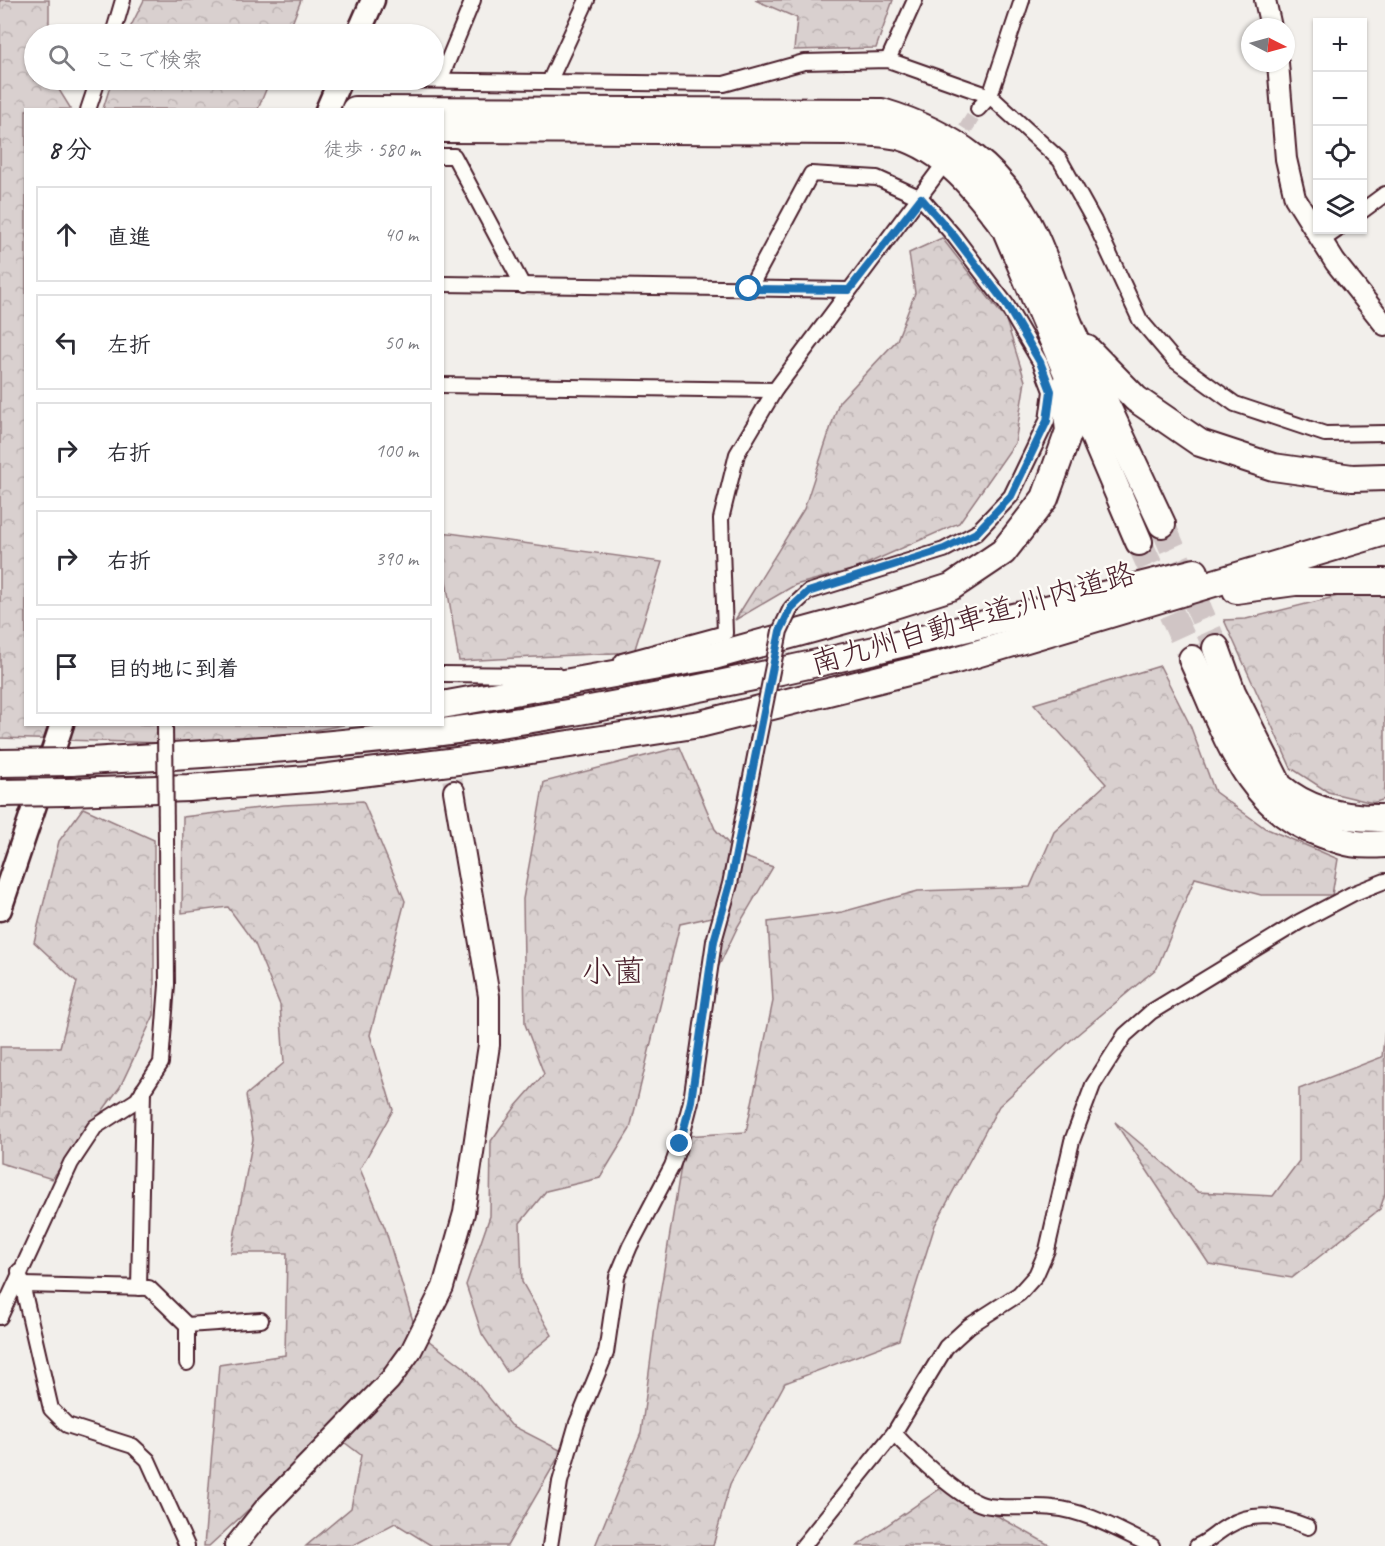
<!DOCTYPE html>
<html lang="ja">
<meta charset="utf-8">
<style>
body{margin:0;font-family:Caveat,"Klee One",sans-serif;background:#f2f2f3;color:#2b2b33}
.controls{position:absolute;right:18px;top:18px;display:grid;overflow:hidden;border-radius:0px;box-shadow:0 2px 4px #0004}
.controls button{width:54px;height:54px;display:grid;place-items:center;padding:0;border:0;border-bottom:2px solid #e1e1e2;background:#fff;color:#2b2b33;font:30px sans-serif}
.compass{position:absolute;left:1241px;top:18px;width:54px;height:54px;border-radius:50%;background:#fff;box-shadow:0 2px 4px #0004;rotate:96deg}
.stop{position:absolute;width:18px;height:18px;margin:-14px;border:4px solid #1f6fb2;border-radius:50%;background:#fff}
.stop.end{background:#1f6fb2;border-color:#fff;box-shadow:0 2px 6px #0008}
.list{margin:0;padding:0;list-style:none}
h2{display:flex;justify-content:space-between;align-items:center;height:78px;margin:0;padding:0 24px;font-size:26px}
h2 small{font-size:20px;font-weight:400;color:#7c7c81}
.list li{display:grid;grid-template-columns:39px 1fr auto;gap:18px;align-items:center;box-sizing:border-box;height:96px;margin:0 12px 12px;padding:0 12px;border:2px solid #e1e1e2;border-radius:0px}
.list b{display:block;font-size:22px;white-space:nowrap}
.list em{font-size:20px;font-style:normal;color:#7c7c81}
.icon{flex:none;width:33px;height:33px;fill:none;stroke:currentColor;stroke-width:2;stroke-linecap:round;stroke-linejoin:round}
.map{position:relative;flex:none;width:1385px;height:1546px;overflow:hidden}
.search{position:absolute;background:#fff;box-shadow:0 2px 4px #0004;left:24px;top:24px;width:420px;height:66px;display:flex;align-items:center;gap:15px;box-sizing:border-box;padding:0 21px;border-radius:33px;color:#7c7c81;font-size:22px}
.panel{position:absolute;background:#fff;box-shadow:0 2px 4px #0004;left:24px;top:108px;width:420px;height:618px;border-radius:0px}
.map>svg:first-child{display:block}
.forest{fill:url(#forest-crowns);stroke:#92787d;stroke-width:1.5}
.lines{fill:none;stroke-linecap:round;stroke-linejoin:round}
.street-tunnel{stroke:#d0c5c5;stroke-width:14;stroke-dasharray:14 7;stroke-linecap:butt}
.secondary-tunnel{stroke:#d0c5c5;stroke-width:20;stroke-dasharray:20 10;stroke-linecap:butt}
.highway-tunnel{stroke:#d0c5c5;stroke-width:26;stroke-dasharray:26 13;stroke-linecap:butt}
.street-casing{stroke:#4a1f2b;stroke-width:18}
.secondary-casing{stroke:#4a1f2b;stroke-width:24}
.primary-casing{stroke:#4a1f2b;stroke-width:27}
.highway-casing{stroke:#4a1f2b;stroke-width:30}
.street{stroke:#fdfcf7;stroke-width:14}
.secondary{stroke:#fdfcf7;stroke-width:20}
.primary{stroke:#fdfcf7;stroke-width:22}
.highway{stroke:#fdfcf7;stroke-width:26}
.street-bridge-casing{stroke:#4a1f2b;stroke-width:18;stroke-linecap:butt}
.highway-bridge-casing{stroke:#4a1f2b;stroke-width:30;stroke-linecap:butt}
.street-bridge{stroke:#fdfcf7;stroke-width:14}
.highway-bridge{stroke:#fdfcf7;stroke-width:26}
.route{stroke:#1f6fb2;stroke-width:8}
.labels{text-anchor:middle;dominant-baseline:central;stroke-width:5;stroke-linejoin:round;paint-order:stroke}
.street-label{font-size:30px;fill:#4a1f2b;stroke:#fdfcf7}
.neighbourhood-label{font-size:32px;fill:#4a1f2b;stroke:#fdfcf7}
</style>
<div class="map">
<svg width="1385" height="1546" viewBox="0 0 1385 1546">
<defs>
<pattern id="forest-crowns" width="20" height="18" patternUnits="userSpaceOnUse" patternTransform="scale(1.5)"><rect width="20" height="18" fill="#d9d0cf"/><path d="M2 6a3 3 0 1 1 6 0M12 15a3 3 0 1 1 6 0" fill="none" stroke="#bcb2b2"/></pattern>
</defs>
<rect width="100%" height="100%" fill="#f2efeb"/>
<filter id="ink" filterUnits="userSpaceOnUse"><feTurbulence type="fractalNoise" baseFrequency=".0167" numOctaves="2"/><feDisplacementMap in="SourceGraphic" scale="12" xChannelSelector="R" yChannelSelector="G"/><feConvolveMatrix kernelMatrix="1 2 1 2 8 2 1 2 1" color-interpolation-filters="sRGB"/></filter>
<g filter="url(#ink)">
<g class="forest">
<path d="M0 0H49V34H34V80H53L71 109 26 110V724L344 725 226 745 0 738Z"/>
<path d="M144 0H301L288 34H127Z"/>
<path d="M755 0H893L876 48 794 50 797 18Z"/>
<path d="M112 80H270L258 109H103Z"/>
<path d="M942 238 1006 320 1025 381 1015 443 959 523 855 569 795 585 735 620 804 509 839 402 897 340 915 293 909 253Z"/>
<path d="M442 532 662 562 634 652 459 661 443 562Z"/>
<path d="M1385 594V799L1373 803 1328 792 1291 768 1224 620 1246 619 1338 596Z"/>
<path d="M1160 666 1190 725 1215 792 1265 828 1338 859 1332 895H1261L1195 878 1157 968 1071 1040 999 1106 935 1225 899 1340 785 1383 730 1484 713 1546H595L641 1433 657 1312 686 1136 746 1132 773 1001 768 922 842 912 918 891 1030 887 1054 832 1106 784 1034 704Z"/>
<path d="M680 747 715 829 739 855 773 867 738 926 703 999 712 917 680 924 630 1129 600 1178 546 1191 520 1223 522 1282 552 1335 507 1372 482 1334 466 1285 490 1216 491 1141 516 1106 544 1074 525 1024 523 899 544 782Z"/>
<path d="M363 801 405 901 370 1035 393 1110 360 1169 385 1228 416 1331 465 1368 511 1425 562 1451 507 1546H432L395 1523 354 1545 306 1546 351 1508 361 1455 332 1433 209 1546H204L219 1365 285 1355 287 1253H231L253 1139 246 1095 284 1063 280 1005 255 944 228 907 182 913 183 817 284 805Z"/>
<path d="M83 808 154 840V1015L120 1087 52 1179 0 1163V1047H60L77 982 34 942 59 841Z"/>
<path d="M1385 1029V1194L1380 1209 1292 1278 1209 1264 1115 1122 1198 1192 1273 1196 1299 1161V1089L1382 1057Z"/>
<path d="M944 1486 1051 1546H857Z"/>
</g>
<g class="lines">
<path class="street-tunnel" d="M954 147 978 109"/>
<path class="secondary-tunnel" d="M444 720 454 791"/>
<g class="highway-tunnel">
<path d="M1162 524 1216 648"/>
<path d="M1139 542 1192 659"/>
</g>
<defs>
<g id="street">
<path d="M113 34 123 0"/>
<path d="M888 60 915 0"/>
<path d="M381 80 724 84 804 62 888 60 990 96 1060 160 1094 221 1140 320 1174 360 1235 404 1325 434 1385 433"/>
<path d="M440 80 473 0"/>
<path d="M550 80 587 0"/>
<path d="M978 109 990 96 1022 0"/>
<path d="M88 110 98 80"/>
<path d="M442 156H454L523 286"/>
<path d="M1362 211 1385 194"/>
<path d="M1321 241 1337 230"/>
<path d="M442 284 849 290"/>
<path d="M749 289 811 174 877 178 921 198 954 236 1006 304 1040 362 1051 391 1047 421 1011 496 976 533 944 550 808 592 791 608"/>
<path d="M442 385 775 390"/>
<path d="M622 661 725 633 721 519 737 454 775 390 938 172"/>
<path d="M442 674 557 675"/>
<path d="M19 1271 51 1409 67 1425 133 1446 148 1460 187 1546"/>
<path d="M23 1285 149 1288 187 1325V1363"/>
<path d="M139 1288 143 1090"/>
<path d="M0 1317 71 1163 95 1127 137 1100 161 1063 167 985 166 838"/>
<path d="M187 1325 261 1320"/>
<path d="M894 1433C911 1452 960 1499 984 1505 1005 1510 1031 1505 1053 1508 1088 1511 1121 1532 1152 1546"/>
<path d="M550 1546 560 1482 577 1423 606 1353 617 1277 630 1246 672 1166 680 1144 691 1101 714 941 730 884 758 741"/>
<path d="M803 1546 894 1433 946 1347 969 1326 1019 1294 1036 1275 1047 1250 1072 1141 1093 1085 1125 1035 1151 1012 1299 922 1352 894 1385 881"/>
<path d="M1197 1546C1208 1542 1217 1532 1228 1526 1254 1510 1281 1516 1308 1527"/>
</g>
<g id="secondary">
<path d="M1265 0 1271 27"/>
<path d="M1278 63 1286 159 1295 198 1335 262 1385 325"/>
<path d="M235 1546 265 1508 390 1380 411 1351 443 1287 464 1213 489 1045V996L454 791"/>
</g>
<g id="primary">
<path d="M358 34 373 0"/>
<path d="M327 110 340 80"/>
<path d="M0 909 62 724"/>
</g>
<g id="highway">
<path d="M355 110 882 112C952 133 1004 169 1035 237 1050 270 1060 305 1075 338 1104 401 1133 462 1162 524"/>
<path d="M442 129 847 131C863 133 882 132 898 136 944 148 978 192 1005 228L1139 542"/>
<path d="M1087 349 1136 399 1200 443 1273 467 1352 478 1385 477"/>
<path d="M1236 590 1295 582H1385"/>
<path d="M1216 648 1232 692 1279 786C1308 811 1347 819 1385 818"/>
<path d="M1192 659C1224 727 1244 807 1322 834 1349 844 1357 846 1385 844"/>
<path d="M442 705 714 656 856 617 951 587 1003 552 1045 498 1069 431 1064 386"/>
<path d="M71 762C233 753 396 743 556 715 771 678 984 625 1195 572"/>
<path d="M67 792 189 788 321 778 465 760 700 724 956 660 1385 532"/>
</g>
</defs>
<use href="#street" class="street-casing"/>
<use href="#secondary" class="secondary-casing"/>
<use href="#primary" class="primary-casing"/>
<use href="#highway" class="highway-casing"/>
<use href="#street" class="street"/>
<use href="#secondary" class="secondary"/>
<use href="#primary" class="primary"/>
<use href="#highway" class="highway"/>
<defs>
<g id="street-bridge">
<path d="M165 724 166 838"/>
<path d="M758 741 780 631 791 608"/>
</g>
<g id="highway-bridge">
<path d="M0 763 71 762"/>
<path d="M0 793 67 792"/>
</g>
</defs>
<use href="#street-bridge" class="street-bridge-casing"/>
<use href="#highway-bridge" class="highway-bridge-casing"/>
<use href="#street-bridge" class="street-bridge"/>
<use href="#highway-bridge" class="highway-bridge"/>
</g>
</g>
<g class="lines" filter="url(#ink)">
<path class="route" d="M680 1144 691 1101 714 941 730 884 780 631 791 608 808 592 944 549 976 533 1011 496 1047 421 1051 391 1040 362 1006 304 954 236 921 198 849 290 749 289"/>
</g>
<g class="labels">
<g class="street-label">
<text transform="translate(973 618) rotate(-16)">南九州自動車道;川内道路</text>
</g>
<g class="neighbourhood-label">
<text x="613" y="971">小薗</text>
</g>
</g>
</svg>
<div class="controls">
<button>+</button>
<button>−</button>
<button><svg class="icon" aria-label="locate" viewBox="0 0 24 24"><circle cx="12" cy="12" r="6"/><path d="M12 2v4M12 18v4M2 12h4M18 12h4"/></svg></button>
<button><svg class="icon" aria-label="layers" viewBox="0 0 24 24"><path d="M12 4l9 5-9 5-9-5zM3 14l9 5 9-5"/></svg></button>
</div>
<svg class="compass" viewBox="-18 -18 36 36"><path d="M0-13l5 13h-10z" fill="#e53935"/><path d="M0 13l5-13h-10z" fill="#7c7c81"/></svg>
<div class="stop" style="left:749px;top:289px"></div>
<div class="stop end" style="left:680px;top:1144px"></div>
<div class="search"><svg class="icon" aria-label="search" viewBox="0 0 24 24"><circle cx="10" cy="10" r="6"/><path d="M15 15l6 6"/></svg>ここで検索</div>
<section class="panel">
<h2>8 分<small>徒歩 · 580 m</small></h2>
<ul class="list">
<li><svg class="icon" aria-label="ahead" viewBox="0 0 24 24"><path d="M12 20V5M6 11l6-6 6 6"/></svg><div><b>直進</b></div><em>40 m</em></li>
<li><svg class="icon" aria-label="left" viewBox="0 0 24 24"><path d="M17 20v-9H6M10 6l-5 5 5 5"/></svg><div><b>左折</b></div><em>50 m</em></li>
<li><svg class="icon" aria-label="right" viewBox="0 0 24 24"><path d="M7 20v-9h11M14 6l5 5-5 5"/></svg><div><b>右折</b></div><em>100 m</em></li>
<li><svg class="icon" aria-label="right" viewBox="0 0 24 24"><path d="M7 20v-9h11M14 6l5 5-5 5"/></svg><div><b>右折</b></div><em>390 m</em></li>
<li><svg class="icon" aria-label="arrive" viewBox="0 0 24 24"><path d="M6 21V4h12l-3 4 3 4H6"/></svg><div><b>目的地に到着</b></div></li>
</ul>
</section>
</div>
